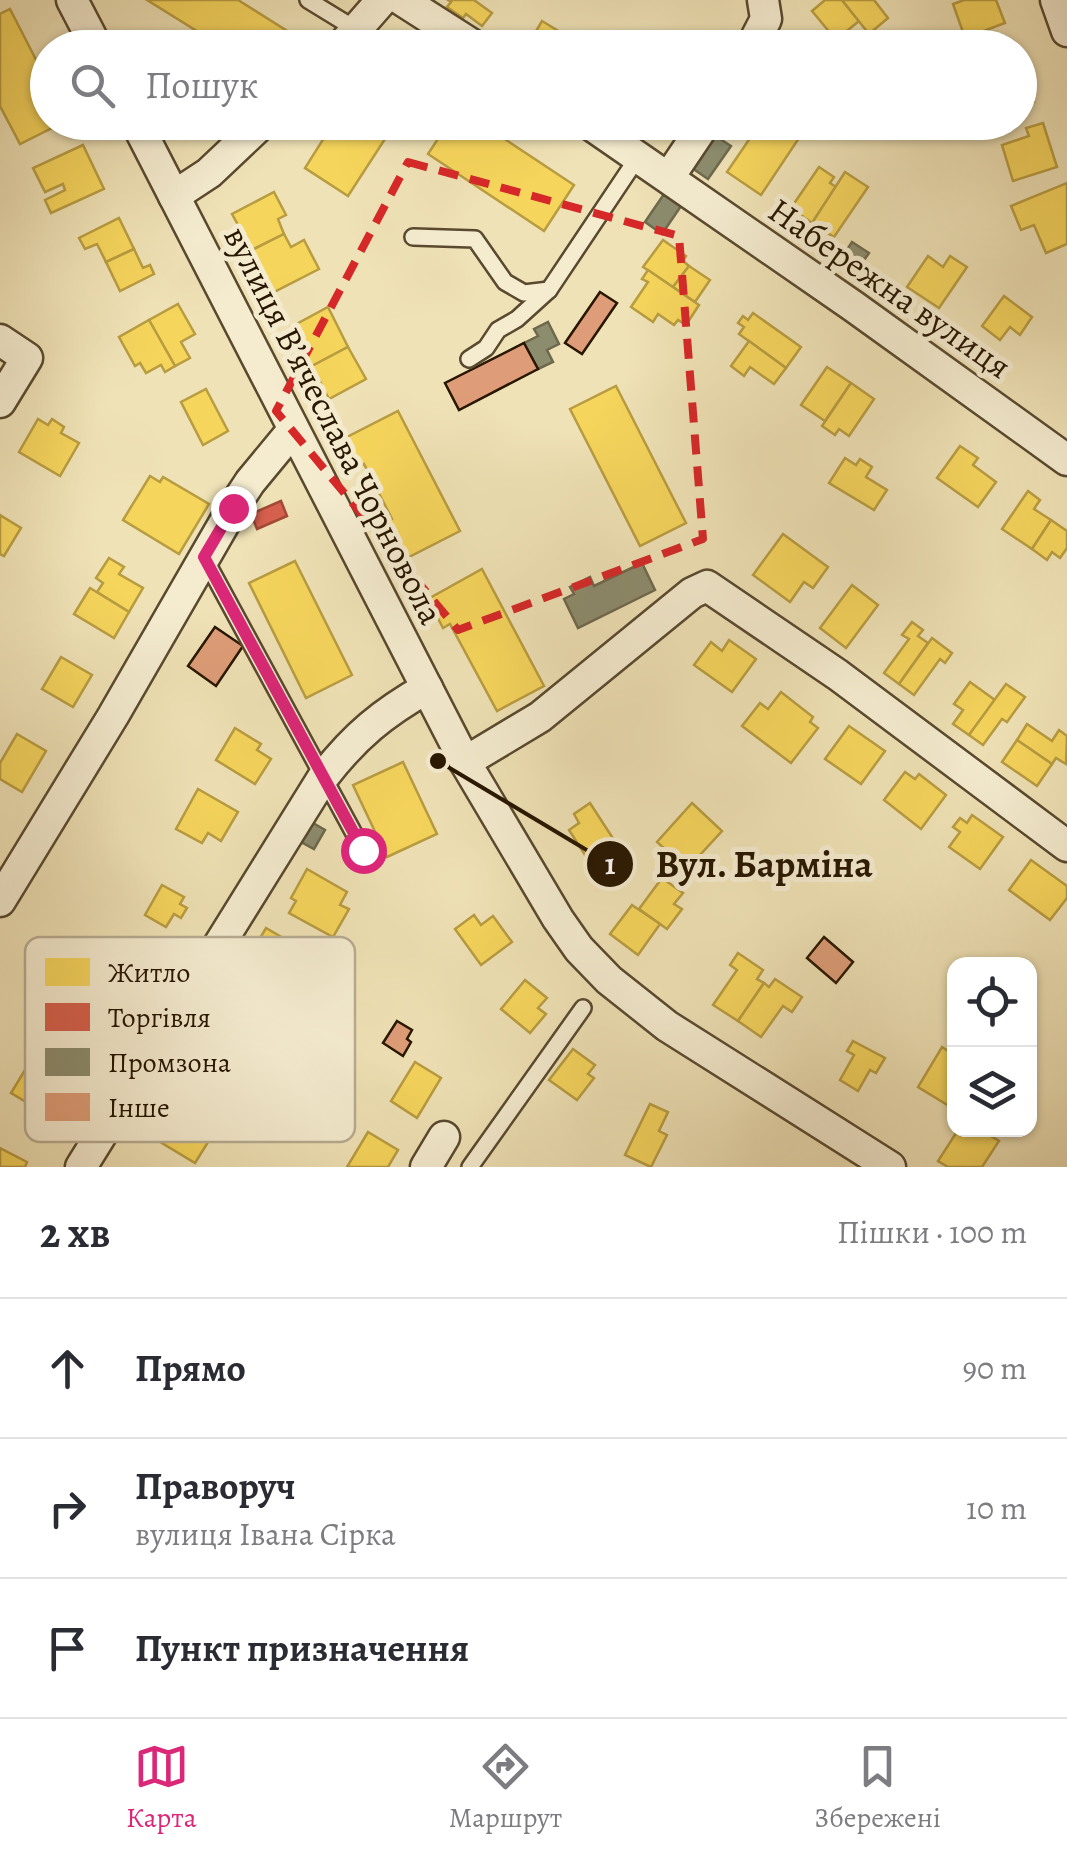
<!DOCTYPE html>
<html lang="uk">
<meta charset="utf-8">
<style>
body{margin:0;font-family:Alegreya,serif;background:#f2f2f3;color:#2b2b33}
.controls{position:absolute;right:30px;bottom:30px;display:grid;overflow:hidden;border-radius:20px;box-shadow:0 2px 8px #0004}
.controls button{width:90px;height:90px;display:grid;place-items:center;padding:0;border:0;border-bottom:2px solid #e1e1e2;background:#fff;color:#2b2b33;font:50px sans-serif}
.stop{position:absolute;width:30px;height:30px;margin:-22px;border:8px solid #db2777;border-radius:50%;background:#fff}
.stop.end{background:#db2777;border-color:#fff;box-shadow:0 2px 10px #0008}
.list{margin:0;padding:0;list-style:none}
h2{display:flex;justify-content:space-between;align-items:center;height:130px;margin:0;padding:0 40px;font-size:42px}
h2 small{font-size:32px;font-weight:400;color:#7c7c81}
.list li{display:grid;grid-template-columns:65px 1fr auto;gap:30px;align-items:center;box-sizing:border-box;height:140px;padding:0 40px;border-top:2px solid #e1e1e2}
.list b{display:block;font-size:38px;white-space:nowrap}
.list p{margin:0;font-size:32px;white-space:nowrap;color:#7c7c81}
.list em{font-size:32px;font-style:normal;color:#7c7c81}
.icon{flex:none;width:55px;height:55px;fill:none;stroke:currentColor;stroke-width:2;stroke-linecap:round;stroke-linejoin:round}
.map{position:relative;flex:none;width:1067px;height:1167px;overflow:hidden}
.search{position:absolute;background:#fff;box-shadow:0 2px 8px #0004;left:30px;right:30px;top:30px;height:110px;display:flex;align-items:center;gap:25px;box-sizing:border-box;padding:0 35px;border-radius:55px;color:#7c7c81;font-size:38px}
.sheet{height:550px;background:#fff}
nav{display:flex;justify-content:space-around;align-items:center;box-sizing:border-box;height:140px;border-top:2px solid #e1e1e2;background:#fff;font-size:28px;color:#7c7c81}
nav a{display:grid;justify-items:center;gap:5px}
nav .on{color:#db2777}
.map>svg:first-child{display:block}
.homes{fill:#f6d55c;stroke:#b89c40;stroke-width:2.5}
.shops{fill:#d6604d;stroke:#a24a36;stroke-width:2.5}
.industry{fill:#8c8c6e;stroke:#6e694d;stroke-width:2.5}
.building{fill:#de9d78;stroke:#271600;stroke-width:2.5}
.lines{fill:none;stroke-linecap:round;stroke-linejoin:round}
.lane-casing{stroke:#59492e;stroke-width:20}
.street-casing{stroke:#59492e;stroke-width:35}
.lane{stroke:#f5ecd0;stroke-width:15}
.street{stroke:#f5ecd0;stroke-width:30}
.route{stroke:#db2777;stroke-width:12}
.marked{fill:none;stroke:#d62828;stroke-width:8;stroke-dasharray:20 12;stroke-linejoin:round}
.labels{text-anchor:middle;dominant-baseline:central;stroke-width:10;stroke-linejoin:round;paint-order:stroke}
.street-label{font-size:35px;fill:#271600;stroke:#f5ecd0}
.key{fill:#f5ecd0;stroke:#b7ac92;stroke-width:2.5}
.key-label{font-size:28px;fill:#271600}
.leader{fill:none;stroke:#271600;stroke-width:4}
.callout-dot{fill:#271600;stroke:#f5ecd0;stroke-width:4}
.mark-label{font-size:30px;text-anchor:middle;font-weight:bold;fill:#fff}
.callout-label{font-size:38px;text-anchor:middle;font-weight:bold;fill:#271600;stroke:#f5ecd0;stroke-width:10;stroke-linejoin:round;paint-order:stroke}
</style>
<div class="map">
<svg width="1067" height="1167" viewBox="0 0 1067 1167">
<rect width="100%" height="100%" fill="#efe2b6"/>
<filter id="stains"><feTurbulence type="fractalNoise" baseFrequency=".002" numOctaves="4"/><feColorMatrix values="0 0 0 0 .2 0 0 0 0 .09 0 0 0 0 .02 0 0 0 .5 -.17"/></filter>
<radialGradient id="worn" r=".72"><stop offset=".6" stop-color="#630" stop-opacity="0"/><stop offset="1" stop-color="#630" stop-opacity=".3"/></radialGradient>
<g class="homes">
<path d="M147 0H238L292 34 284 48H224Z"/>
<path d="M448 0H474L492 13 482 26 466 14 463 18 447 7 451 2Z"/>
<path d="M825 0H842L859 21 836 40 812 11Z"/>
<path d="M842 0H874L888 18 869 34Z"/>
<path d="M964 0H996L1005 23 965 38 953 4Z"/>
<path d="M10 9 48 83V122H64L20 144 0 106V14Z"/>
<path d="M542 21 583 46 582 48H526Z"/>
<path d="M1022 67 1034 102 1020 107V68Z"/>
<path d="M334 122H396L348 196 305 168Z"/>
<path d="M449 122H479L574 185 544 231 428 154Z"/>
<path d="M761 122H783L801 135 761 195 727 172Z"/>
<path d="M1043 123 1057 167 1013 181 1002 145 1029 136 1026 128Z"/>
<path d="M83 145 104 189 51 213 45 200 65 190 63 184 45 192 33 168Z"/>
<path d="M819 167 834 177 830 183 836 187 812 223 791 208Z"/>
<path d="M845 172 868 187 834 237 812 223Z"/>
<path d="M1067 183V244L1046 253 1034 225 1021 230 1011 206Z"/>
<path d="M274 192 286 215 278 219 284 234 252 250 232 214Z"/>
<path d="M119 218 134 249 106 262 97 244 85 249 79 238Z"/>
<path d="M284 234 291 247 304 240 319 269 274 292 252 250Z"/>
<path d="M663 240 686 256 683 261 689 266 673 287 643 267Z"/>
<path d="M134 249 143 268 150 265 154 274 120 291 106 262Z"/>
<path d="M928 256 943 267 950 256 967 267 939 308 907 287Z"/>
<path d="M689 266 710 280 695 302 673 287Z"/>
<path d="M648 270 699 305 686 325 678 320 674 325 658 314 653 322 631 307 648 282 642 279Z"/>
<path d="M1004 296 1032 317 1020 335 1010 327 1000 340 982 326Z"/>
<path d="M178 304 195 334 181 342 190 358 175 366 149 320Z"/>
<path d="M328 307 348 347 312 366 291 327Z"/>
<path d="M753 313 801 347 786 368 739 334 744 327 738 323 743 316 748 320Z"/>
<path d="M149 320 175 366 165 372 161 365 146 373 140 363 135 366 119 337Z"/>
<path d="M749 341 786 368 774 384 750 367 744 376 731 366Z"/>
<path d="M348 347 366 379 329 399 312 366Z"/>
<path d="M827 367 851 383 825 421 801 405Z"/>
<path d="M851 383 874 399 849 436 839 429 835 435 822 426Z"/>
<path d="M616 386 686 523 640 546 570 409Z"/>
<path d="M206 389 228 431 203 445 181 402Z"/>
<path d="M398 411 460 531 403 560 385 523 392 519 364 464 357 468 343 439Z"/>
<path d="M38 419 48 425 52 419 64 427 61 433 79 443 60 476 19 452Z"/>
<path d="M960 446 978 458 973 465 996 482 978 507 937 478Z"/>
<path d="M845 458 856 465 860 459 872 467 866 477 887 490 874 510 829 483Z"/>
<path d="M150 476 160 482 163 477 209 504 179 554 123 520Z"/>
<path d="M1028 491 1040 500 1034 509 1051 520 1032 549 1002 529Z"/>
<path d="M0 515 21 528 4 556 0 554Z"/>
<path d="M1051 520 1067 531V548L1060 558 1052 552 1047 560 1032 549Z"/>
<path d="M783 534 828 567 813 588 804 582 790 602 753 575Z"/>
<path d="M109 558 124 567 119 574 143 588 129 612 97 592 103 583 96 578Z"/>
<path d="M295 561 352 675 306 698 249 583Z"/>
<path d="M482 569 544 686 497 711 450 624 443 628 428 599Z"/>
<path d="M852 585 878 605 846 648 820 628Z"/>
<path d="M90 588 129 612 114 638 74 614Z"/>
<path d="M912 622 923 630 918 636 928 643 899 684 884 673 909 639 902 635Z"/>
<path d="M932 638 952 653 945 663 940 659 914 695 899 684Z"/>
<path d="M729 640 756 659 732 692 694 665 711 642 722 651Z"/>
<path d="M61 657 92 675 73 707 42 689Z"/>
<path d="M970 682 995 700 969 735 953 724 963 710 954 704Z"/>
<path d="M1006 684 1025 697 1007 722 1002 719 983 745 969 735Z"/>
<path d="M781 692 813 717 810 722 818 728 791 763 742 726 760 703 768 709Z"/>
<path d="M1027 724 1052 741 1059 730 1067 736 1066 764 1056 758 1052 764 1017 740Z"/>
<path d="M849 726 885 751 861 784 825 759Z"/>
<path d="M235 728 261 744 257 750 271 759 255 784 216 760Z"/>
<path d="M17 734 46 751 22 792 0 779V763Z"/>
<path d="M1017 740 1052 764 1037 786 1002 762Z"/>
<path d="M403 762 437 834 387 857 353 785Z"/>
<path d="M905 772 915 779 919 774 946 795 921 829 884 800Z"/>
<path d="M198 789 238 812 221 841 208 833 202 843 176 829Z"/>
<path d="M590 803 614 840 587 858 569 830 579 823 574 814Z"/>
<path d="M692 803 722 831 687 869 657 842Z"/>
<path d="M972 815 1003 837 980 869 949 847 960 832 953 827 960 818 967 823Z"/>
<path d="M1031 860 1067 886V898L1050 920 1009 890Z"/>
<path d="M307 869 347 892 340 905 349 909 333 937 289 913 296 901 291 898Z"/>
<path d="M662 878 683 893 674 904 682 909 667 929 639 909Z"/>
<path d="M162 885 184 897 180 904 187 908 181 918 174 914 166 927 145 915Z"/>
<path d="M632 905 660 924 638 955 610 934Z"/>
<path d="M474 915 481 925 493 916 512 942 481 965 455 929Z"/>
<path d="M266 928 290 942 273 971 249 957Z"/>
<path d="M738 953 763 970 757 979 764 983 738 1021 713 1005 737 970 730 965Z"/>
<path d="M775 979 802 997 792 1012 783 1006 761 1037 738 1021 764 983 769 987Z"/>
<path d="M525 980 547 998 538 1008 546 1014 530 1033 501 1009Z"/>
<path d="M853 1041 885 1058 876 1073 870 1070 858 1091 840 1080 854 1055 847 1051Z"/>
<path d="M942 1047 954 1055V1109L918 1087Z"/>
<path d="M573 1049 595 1065 588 1074 594 1078 577 1100 549 1080Z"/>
<path d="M415 1062 441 1078 417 1118 391 1101Z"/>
<path d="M28 1065 70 1089 53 1118 11 1093Z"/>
<path d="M650 1104 668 1112 659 1131 667 1135 651 1167 625 1155Z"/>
<path d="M171 1116 210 1139 195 1163 157 1140Z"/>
<path d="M958 1130H981L999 1141 982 1167H948L938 1161Z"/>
<path d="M368 1132 398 1150 388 1167H347Z"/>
<path d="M0 1148 27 1162 25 1167H0Z"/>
</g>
<path class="shops" d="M281 501 287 516 257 529 251 514Z"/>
<g class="industry">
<path d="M711 133 731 146 708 179 689 166Z"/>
<path d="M664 194 681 206 662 234 645 222Z"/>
<path d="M852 242 869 253 855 273 839 262Z"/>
<path d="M548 322 559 344 547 350 553 362 538 369 524 343 538 336 534 329Z"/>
<path d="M642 563 655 590 578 628 564 599 574 594 570 587 590 577 594 586Z"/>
<path d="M313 823 325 830 314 849 301 842Z"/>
</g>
<g class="building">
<path d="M600 292 617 303 582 354 565 343Z"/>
<path d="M524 343 538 369 459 410 445 383Z"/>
<path d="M215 627 243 646 216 686 188 666Z"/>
<path d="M824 937 853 962 836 983 807 958Z"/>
<path d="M397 1021 412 1030 407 1039 411 1042 403 1056 383 1043Z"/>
</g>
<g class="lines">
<defs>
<g id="lane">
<path d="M308 0 357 30"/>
<path d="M413 237 475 239 505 282 524 293 549 290"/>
<path d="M469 359 486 348 498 330 517 319 549 290 638 157"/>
<path d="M205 559 363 850"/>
<path d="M470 1167 583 1008"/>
</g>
<g id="street">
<path d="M72 0 97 48"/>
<path d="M402 0 477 48"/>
<path d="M1056 0 1067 31"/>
<path d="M340 48 382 0"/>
<path d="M751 48 766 19 763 0"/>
<path d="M136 122 465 762 558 919 579 949 609 980 667 1026 890 1167"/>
<path d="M587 122 853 306 1067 460"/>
<path d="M669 177 706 122"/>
<path d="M174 196 209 173 263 122"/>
<path d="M0 340 27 358 0 402"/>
<path d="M465 762 540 717 692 593 707 586 838 675 1067 846"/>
<path d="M0 901 113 716 233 508 250 482 293 430"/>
<path d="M81 1167 324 776C355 736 383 713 427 688"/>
<path d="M426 1167 444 1137"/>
</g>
</defs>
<use href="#lane" class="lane-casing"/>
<use href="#street" class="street-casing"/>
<use href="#lane" class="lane"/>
<use href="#street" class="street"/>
</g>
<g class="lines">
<path class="route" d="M233 508 204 557 363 850"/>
</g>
<path class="marked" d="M408 162 679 236 703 539 458 630 276 411Z"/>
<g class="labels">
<g class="street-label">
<text transform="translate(890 288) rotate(35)">Набережна вулиця</text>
<text transform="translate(334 425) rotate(63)">вулиця Вʼячеслава Чорновола</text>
</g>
</g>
<rect x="25" y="937" width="330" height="205" rx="15" class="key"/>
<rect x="45" y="958" width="45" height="28" fill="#f6d55c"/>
<rect x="45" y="1003" width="45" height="28" fill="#d6604d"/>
<rect x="45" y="1048" width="45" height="28" fill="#8c8c6e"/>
<rect x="45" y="1093" width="45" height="28" fill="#de9d78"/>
<g class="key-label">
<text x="108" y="982">Житло</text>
<text x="108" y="1027">Торгівля</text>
<text x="108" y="1072">Промзона</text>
<text x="108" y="1117">Інше</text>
</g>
<path class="leader" d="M438 761L610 864"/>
<g class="callout-dot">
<circle cx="438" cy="761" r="10"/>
<circle cx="610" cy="864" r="25"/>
</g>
<g class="mark-label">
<text x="610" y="874">1</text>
</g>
<g class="callout-label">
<text x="764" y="877">Вул. Барміна</text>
</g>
<rect width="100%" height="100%" filter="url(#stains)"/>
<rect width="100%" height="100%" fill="url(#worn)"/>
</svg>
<div class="controls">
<button><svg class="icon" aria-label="locate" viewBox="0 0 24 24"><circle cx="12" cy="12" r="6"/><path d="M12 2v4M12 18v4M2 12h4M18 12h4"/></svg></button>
<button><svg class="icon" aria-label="layers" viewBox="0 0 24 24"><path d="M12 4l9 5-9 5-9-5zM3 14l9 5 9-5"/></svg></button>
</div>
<div class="stop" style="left:363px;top:850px"></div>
<div class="stop end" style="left:233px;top:508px"></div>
<div class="search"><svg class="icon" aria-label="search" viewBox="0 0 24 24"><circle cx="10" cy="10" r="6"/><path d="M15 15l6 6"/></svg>Пошук</div>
</div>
<section class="sheet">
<h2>2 хв<small>Пішки · 100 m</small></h2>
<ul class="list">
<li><svg class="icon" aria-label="ahead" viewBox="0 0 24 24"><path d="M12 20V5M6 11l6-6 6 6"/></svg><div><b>Прямо</b></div><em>90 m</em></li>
<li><svg class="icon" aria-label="right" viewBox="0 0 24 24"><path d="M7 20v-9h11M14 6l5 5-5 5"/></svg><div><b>Праворуч</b><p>вулиця Івана Сірка</p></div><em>10 m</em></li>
<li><svg class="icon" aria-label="arrive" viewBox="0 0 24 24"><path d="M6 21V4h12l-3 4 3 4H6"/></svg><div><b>Пункт призначення</b></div></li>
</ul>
</section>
<nav>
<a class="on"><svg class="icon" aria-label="map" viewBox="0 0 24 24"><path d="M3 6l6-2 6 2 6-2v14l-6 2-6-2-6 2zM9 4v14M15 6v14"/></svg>Карта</a>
<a><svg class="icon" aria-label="directions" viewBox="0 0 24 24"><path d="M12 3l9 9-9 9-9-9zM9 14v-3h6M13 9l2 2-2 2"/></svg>Маршрут</a>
<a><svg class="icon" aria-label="saved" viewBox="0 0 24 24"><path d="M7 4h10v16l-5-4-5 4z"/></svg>Збережені</a>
</nav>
